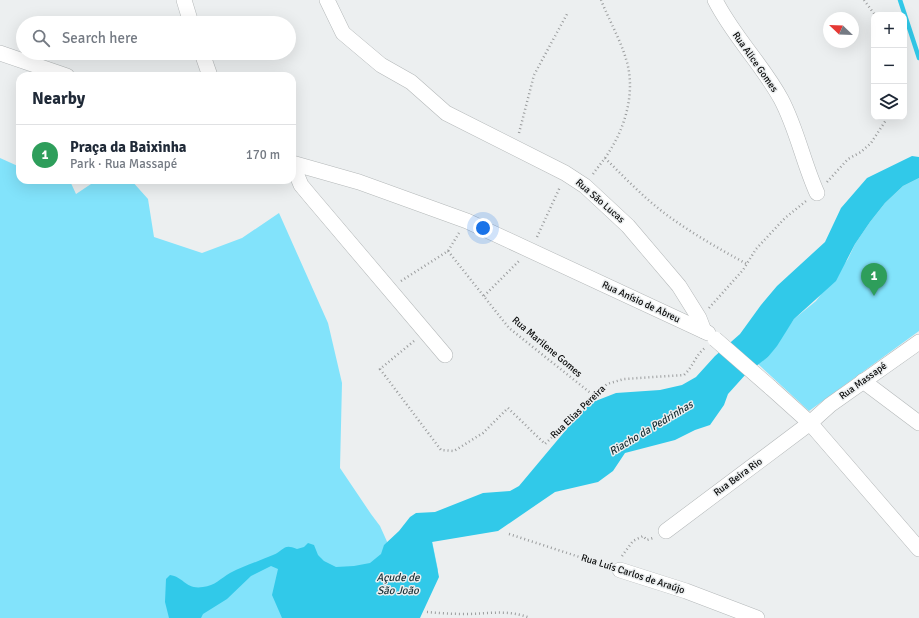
<!DOCTYPE html>
<meta charset="utf-8">
<style>
body{margin:0;font-family:Signika,sans-serif;background:#f6f6f7;color:#1f2937}
.controls{position:absolute;right:12px;top:12px;display:grid;overflow:hidden;border-radius:8px;box-shadow:0 4px 16px #0002}
.controls button{width:36px;height:36px;display:grid;place-items:center;padding:0;border:0;border-bottom:1px solid #e0e1e3;background:#fff;color:#1f2937;font:20px sans-serif}
.compass{position:absolute;left:823px;top:12px;width:36px;height:36px;border-radius:50%;background:#fff;box-shadow:0 4px 16px #0002;rotate:293deg}
.you{position:absolute;left:483px;top:228px;width:14px;height:14px;margin:-10px;border:3px solid #fff;border-radius:50%;background:#1a73e8;box-shadow:0 0 0 6px #1a73e833}
.badge{display:grid;place-items:center;width:26px;height:26px;border-radius:50%;background:#0b8043;color:#fff;font-size:13px;font-weight:700}
.pin{position:absolute;translate:-50% -33px;filter:drop-shadow(0 1px 2px #0008)}
.pin::after{content:'';position:absolute;top:21px;width:14px;height:12px;background:inherit;clip-path:polygon(0 0,100% 0,50% 100%)}
.list{margin:0;padding:0;list-style:none}
h2{display:flex;justify-content:space-between;align-items:center;height:52px;margin:0;padding:0 16px;font-size:17px}
h2 small{font-size:13px;font-weight:400;color:#747a83}
.list li{display:grid;grid-template-columns:26px 1fr auto;gap:12px;align-items:center;box-sizing:border-box;height:60px;padding:0 16px;border-top:1px solid #e0e1e3}
.list b{display:block;font-size:15px;white-space:nowrap}
.list p{margin:0;font-size:13px;white-space:nowrap;color:#747a83}
.list em{font-size:13px;font-style:normal;color:#747a83}
.icon{flex:none;width:22px;height:22px;fill:none;stroke:currentColor;stroke-width:2;stroke-linecap:round;stroke-linejoin:round}
.map{position:relative;flex:none;width:919px;height:618px;overflow:hidden}
.search{position:absolute;background:#fff;box-shadow:0 4px 16px #0002;left:16px;top:16px;width:280px;height:44px;display:flex;align-items:center;gap:10px;box-sizing:border-box;padding:0 14px;border-radius:22px;color:#747a83;font-size:15px}
.panel{position:absolute;background:#fff;box-shadow:0 4px 16px #0002;left:16px;top:72px;width:280px;height:112px;border-radius:12px}
.map>svg:first-child{display:block}
.green{fill:#82e3fb}
.water{fill:#31c9e9}
.lines{fill:none;stroke-linecap:round;stroke-linejoin:round}
.stream{stroke:#31c9e9;stroke-width:4.5}
.minor-casing{stroke:#b4b8b9;stroke-width:16}
.path{stroke:#9a9c9d;stroke-width:2.5;stroke-dasharray:1 3;stroke-linecap:butt}
.minor{stroke:#fff;stroke-width:15}
.minor-bridge-casing{stroke:#b4b8b9;stroke-width:16;stroke-linecap:butt}
.minor-bridge{stroke:#fff;stroke-width:15}
.labels{text-anchor:middle;dominant-baseline:central;stroke-width:3;stroke-linejoin:round;paint-order:stroke}
.street-label{font-size:10px;fill:#0b0c0c;stroke:#eceff0}
.water-label{font-size:11px;font-style:italic;fill:#172e34;stroke:#eceff0}
</style>
<div class="map">
<svg width="919" height="618" viewBox="0 0 919 618">
<rect width="100%" height="100%" fill="#eceff0"/>
<g class="green">
<path d="M0 158 20 167V180L70 181 76 194 97 180H131L148 199 154 237 202 253 242 238 279 213 328 323 342 383 340 468 371 514 380 526 389 546 430 531 438 570 415 618H0Z"/>
<path d="M919 178V331L809 411 758 364 768 357 794 319 816 301 848 259 855 244 870 222 885 203 903 186Z"/>
</g>
<path class="water" d="M912 156 919 157V178L903 186 885 203 870 222 855 244 836 281 794 319 777 346 768 357 746 374 728 394 724 405 710 425 695 430 675 440 625 453 613 471 598 482 555 492 498 531 432 542 439 577 420 618H282L272 595 278 569 271 566 251 576 227 599 203 614 201 618H169L165 602 166 579 170 575C184 577 186 590 203 587 215 586 221 578 230 573 244 566 259 561 273 555 285 550 283 543 297 549L304 547 308 543 314 545 318 555 324 561 336 567 354 566 370 563 381 554 384 545 399 531 410 517 416 513 435 512 483 493 510 491 519 486 581 412 593 402 616 393 660 390 682 385 696 377 715 356 740 334 761 305 777 286 825 242 841 208 867 178Z"/>
<g class="lines">
<path class="stream" d="M900 0 919 58"/>
<defs>
<g id="minor">
<path d="M184 0 191 23"/>
<path d="M327 0 343 33 381 65 411 82 446 113 565 173 585 186 628 226 679 286 699 318 704 331"/>
<path d="M715 0C733 36 762 64 781 99 797 129 803 162 817 193"/>
<path d="M0 53 67 76"/>
<path d="M202 53 210 76"/>
<path d="M292 163 359 182 467 221 708 333"/>
<path d="M292 163 301 185 311 197 445 355"/>
<path d="M863 381 919 423"/>
<path d="M770 387 810 423 919 549"/>
<path d="M666 531 810 423 830 405 919 342"/>
<path d="M620 570 686 591 757 618"/>
</g>
</defs>
<use href="#minor" class="minor-casing"/>
<g class="path">
<path d="M864 0 875 15"/>
<path d="M519 133 534 75 567 14"/>
<path d="M605 158C626 179 647 201 671 218 695 235 721 250 747 264"/>
<path d="M593 174C598 167 604 160 609 152 626 126 636 90 626 59 620 39 609 20 601 0"/>
<path d="M827 182 848 159 861 152 871 143 888 117"/>
<path d="M537 237 560 187"/>
<path d="M448 251 509 328 593 395"/>
<path d="M401 281 448 251 459 233"/>
<path d="M484 296 519 261"/>
<path d="M709 308 743 270 756 249 785 218 806 201"/>
<path d="M414 341 380 369 441 450 454 451 483 433 508 408 545 444 607 384 624 379 684 375C693 367 696 354 705 348"/>
<path d="M509 534 607 566"/>
<path d="M622 556 633 541 643 536 647 540 653 538"/>
<path d="M427 612C439 613 452 614 465 614 488 614 507 609 530 618"/>
</g>
<use href="#minor" class="minor"/>
<defs>
<path id="minor-bridge" d="M715 339 770 387"/>
</defs>
<use href="#minor-bridge" class="minor-bridge-casing"/>
<use href="#minor-bridge" class="minor-bridge"/>
</g>
<g class="labels">
<g class="street-label">
<text transform="translate(755 62) rotate(55)">Rua Alice Gomes</text>
<text transform="translate(600 201) rotate(41)">Rua São Lucas</text>
<text transform="translate(641 302) rotate(25)">Rua Anísio de Abreu</text>
<text transform="translate(547 347) rotate(40)">Rua Marilene Gomes</text>
<text transform="translate(863 381) rotate(-36)">Rua Massapé</text>
<text transform="translate(578 412) rotate(-44)">Rua Elias Pereira</text>
<text transform="translate(738 477) rotate(-36)">Rua Beira Rio</text>
<text transform="translate(633 574) rotate(18)">Rua Luís Carlos de Araújo</text>
</g>
<g class="water-label">
<text transform="translate(651 428) rotate(-31)">Riacho da Pedrinhas</text>
<text x="398" y="577">Açude de<tspan x="398" dy="13">São João</tspan></text>
</g>
</g>
</svg>
<div class="controls">
<button>+</button>
<button>−</button>
<button><svg class="icon" aria-label="layers" viewBox="0 0 24 24"><path d="M12 4l9 5-9 5-9-5zM3 14l9 5 9-5"/></svg></button>
</div>
<svg class="compass" viewBox="-18 -18 36 36"><path d="M0-13l5 13h-10z" fill="#e53935"/><path d="M0 13l5-13h-10z" fill="#747a83"/></svg>
<div class="you"></div>
<div class="pin badge" style="left:874px;top:296px;background:#2e9e5b">1</div>
<div class="search"><svg class="icon" aria-label="search" viewBox="0 0 24 24"><circle cx="10" cy="10" r="6"/><path d="M15 15l6 6"/></svg>Search here</div>
<section class="panel">
<h2>Nearby<small></small></h2>
<ul class="list">
<li><span class="badge" style="background:#2e9e5b">1</span><div><b>Praça da Baixinha</b><p>Park · Rua Massapé</p></div><em>170 m</em></li>
</ul>
</section>
</div>
